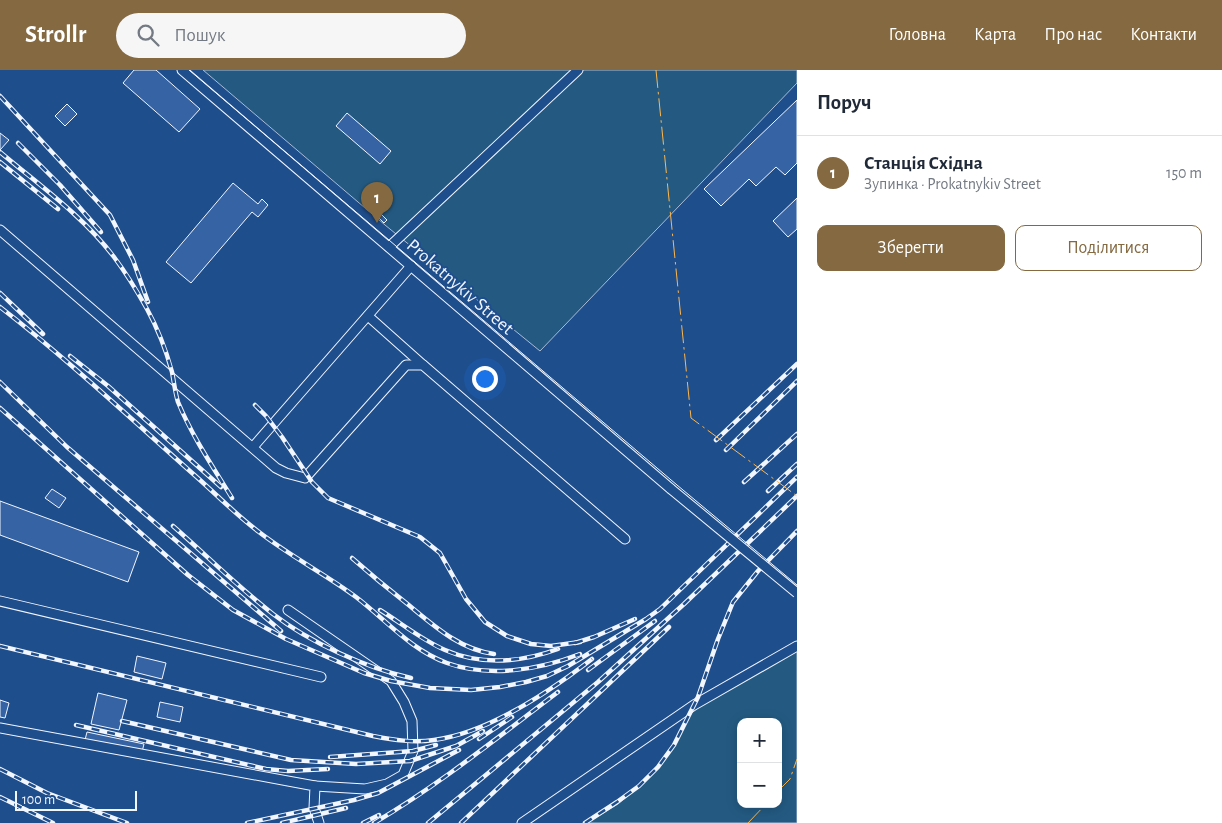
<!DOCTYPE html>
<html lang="uk">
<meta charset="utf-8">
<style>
body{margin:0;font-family:"Alegreya Sans",sans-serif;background:#f6f6f7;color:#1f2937}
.controls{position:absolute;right:15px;bottom:15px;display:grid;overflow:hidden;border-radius:10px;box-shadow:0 2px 12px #0003}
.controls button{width:45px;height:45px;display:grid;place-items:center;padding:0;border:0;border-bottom:1px solid #e0e1e3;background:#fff;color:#1f2937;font:25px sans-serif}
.scale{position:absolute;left:15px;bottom:12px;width:122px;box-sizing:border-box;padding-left:5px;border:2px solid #f2f6ff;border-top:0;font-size:14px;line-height:18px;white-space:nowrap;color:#f2f6ff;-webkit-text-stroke:4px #1f4e8c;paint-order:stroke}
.you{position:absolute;left:484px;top:308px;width:18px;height:18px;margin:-12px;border:4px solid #fff;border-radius:50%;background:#1a73e8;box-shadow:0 0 0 8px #1a73e833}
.badge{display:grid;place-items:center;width:32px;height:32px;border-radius:50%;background:#846941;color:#fff;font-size:16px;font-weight:700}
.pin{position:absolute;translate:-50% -41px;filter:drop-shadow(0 1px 2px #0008)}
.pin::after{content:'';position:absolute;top:26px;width:18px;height:15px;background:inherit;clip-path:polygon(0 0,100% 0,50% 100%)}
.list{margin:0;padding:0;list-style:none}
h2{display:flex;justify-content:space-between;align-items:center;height:65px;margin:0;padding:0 20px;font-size:21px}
h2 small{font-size:16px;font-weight:400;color:#747a83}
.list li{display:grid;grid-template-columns:32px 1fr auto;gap:15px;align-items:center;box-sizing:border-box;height:75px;padding:0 20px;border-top:1px solid #e0e1e3}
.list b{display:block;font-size:19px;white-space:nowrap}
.list p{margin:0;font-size:16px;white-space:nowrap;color:#747a83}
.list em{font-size:16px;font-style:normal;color:#747a83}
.actions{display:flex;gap:10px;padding:15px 20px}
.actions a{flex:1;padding:11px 0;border:1px solid #846941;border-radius:10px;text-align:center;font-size:18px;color:#846941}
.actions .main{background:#846941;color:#fff}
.icon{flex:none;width:28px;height:28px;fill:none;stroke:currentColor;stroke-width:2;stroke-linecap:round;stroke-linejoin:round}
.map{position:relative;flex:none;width:797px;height:753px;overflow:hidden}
header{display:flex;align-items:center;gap:30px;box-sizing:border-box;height:70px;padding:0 25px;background:#846941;color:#fff}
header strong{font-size:24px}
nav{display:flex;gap:28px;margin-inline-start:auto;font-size:18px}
.search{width:350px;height:45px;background:#f6f6f7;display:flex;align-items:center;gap:12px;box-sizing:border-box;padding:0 18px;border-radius:28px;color:#747a83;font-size:19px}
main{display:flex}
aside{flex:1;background:#fff}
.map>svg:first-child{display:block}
.green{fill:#245a82;stroke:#a8bbd7;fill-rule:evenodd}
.building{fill:#3563a3;stroke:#f2f6ff}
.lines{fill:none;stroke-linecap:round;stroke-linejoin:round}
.minor-casing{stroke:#f2f6ff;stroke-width:11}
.minor{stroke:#1f4e8c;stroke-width:9}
.tram{stroke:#f2f6ff;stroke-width:1}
.rail-casing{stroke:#f2f6ff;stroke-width:4.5}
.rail{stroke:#1f4e8c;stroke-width:2.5;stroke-dasharray:8;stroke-linecap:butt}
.minor-bridge-casing{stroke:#f2f6ff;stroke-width:11;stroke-linecap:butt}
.minor-bridge{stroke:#1f4e8c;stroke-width:9}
.power{stroke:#ffb74d;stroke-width:1;stroke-dasharray:18 4 2.5 4;stroke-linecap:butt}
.labels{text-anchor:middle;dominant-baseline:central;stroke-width:4;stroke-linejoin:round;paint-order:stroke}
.street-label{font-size:19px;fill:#f2f6ff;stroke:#1f4e8c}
</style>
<header>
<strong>Strollr</strong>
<div class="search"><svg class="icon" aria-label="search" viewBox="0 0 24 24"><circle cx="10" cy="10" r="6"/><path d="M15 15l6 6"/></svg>Пошук</div>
<nav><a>Головна</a><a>Карта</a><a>Про нас</a><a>Контакти</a></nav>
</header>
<main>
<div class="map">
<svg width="797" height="753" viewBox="0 0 797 753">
<rect width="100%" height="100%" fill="#1f4e8c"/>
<g class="green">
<path d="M203 0H797V13L540 281 385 155Z"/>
<path d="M797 579V753H587L618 734 640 716 659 697 675 675 695 636ZM741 652H778V734H741Z"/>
</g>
<g class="building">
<path d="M134 0H156L200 39 179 62 123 13Z"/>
<path d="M797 30V93L785 105 776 97 756 116 749 109 721 136 704 119Z"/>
<path d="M67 34 77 44 65 56 55 46Z"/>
<path d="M347 43 391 81 380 94 336 56Z"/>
<path d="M0 63 9 70 0 80Z"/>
<path d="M233 113 258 134 262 129 268 135 258 147 252 142 191 213 166 192Z"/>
<path d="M797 128V159L788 167 773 151Z"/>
<path d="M381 144 387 150 384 153 378 147Z"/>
<path d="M52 419 66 428 59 438 45 428Z"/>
<path d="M0 431 139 482 128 512 0 465Z"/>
<path d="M137 586 166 593 162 609 134 602Z"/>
<path d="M98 623 127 630 119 660 91 654Z"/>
<path d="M0 630 9 633 5 648 0 647Z"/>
<path d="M160 632 183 637 180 652 157 647Z"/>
<path d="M87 662 144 674 142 682 85 670Z"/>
</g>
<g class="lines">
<defs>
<g id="minor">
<path d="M182 0 671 419"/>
<path d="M0 160 276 398 286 403 305 408 406 295H423L625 469"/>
<path d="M389 177 578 0"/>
<path d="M368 246 423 295"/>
<path d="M253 377 411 196"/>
<path d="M0 531 321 607"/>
<path d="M288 540 391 611 404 632 412 651 413 681 403 705 387 714 365 719 315 716"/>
<path d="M0 658 315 716 314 738 319 753"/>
<path d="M522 753 694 635 797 576"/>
</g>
</defs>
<use href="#minor" class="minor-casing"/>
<use href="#minor" class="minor"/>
<path class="tram" d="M189 0 677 415 797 515"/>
<defs>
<g id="rail">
<path d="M0 26 110 145 133 190 148 232"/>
<path d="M18 73 60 115 101 162"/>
<path d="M0 82C39 115 83 146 114 187 126 203 137 221 147 239 158 259 166 280 172 302 174 312 175 322 178 332 192 366 213 397 232 428"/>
<path d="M0 92 58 139"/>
<path d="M0 223 43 264"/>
<path d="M0 237C66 288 128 346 191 402 214 422 235 444 259 462 290 486 325 504 356 527 386 550 411 580 447 593 489 608 539 600 580 584"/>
<path d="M70 286 108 316 221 417"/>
<path d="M0 312 67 377 281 561"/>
<path d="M255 335 266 346 282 367 312 412 328 428 420 467 440 483 466 529 485 552 507 566 531 574 551 576 580 572"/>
<path d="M0 338 188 505 233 540 286 569 364 603 391 611 430 618 471 620 500 617 526 612 547 606 568 596 646 549 660 539 797 407"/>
<path d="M716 370 797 294"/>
<path d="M726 380 797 311"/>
<path d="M744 412 797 364"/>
<path d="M768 421 797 394"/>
<path d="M173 456C206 485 238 517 273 544 309 572 366 598 411 608"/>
<path d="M352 488C369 503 387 518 405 532 432 554 458 579 494 584"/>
<path d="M380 540C401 553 422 570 445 580 482 596 522 592 558 579"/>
<path d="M575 573 594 567 635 549"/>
<path d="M0 576 373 666C394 670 413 673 434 670 488 663 549 622 592 589"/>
<path d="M588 600 655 551"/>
<path d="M122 651 291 690 356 694 410 691 456 676 483 661"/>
<path d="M76 655 266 699 288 701 328 699"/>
<path d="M479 669 512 647"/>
<path d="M330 687 413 681 436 675"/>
<path d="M0 699 47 723 127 753"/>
<path d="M0 727 53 753"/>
<path d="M247 753 354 730 378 723 459 680"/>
<path d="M282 753 346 738"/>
<path d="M363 753 379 745"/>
<path d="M374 753C439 715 498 667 558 622"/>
<path d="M428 753 598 612 684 534 797 426"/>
<path d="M461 753 669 557"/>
<path d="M585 753 617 732 639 716 658 697 674 675 698 627 718 569 733 532 758 501 797 461"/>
</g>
</defs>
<use href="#rail" class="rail-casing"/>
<use href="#rail" class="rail"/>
<defs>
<path id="minor-bridge" d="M671 419 797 523"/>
</defs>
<use href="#minor-bridge" class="minor-bridge-casing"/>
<use href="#minor-bridge" class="minor-bridge"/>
<g class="power">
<path d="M656 0 691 348 797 426"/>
<path d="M778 721 790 709 797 689"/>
<path d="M748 753 766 734"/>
</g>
</g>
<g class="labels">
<g class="street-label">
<text transform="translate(460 217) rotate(41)">Prokatnykiv Street</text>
</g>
</g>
</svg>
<div class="controls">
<button>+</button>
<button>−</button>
</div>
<div class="scale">100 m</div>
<div class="you"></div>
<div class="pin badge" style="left:377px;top:153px">1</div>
</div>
<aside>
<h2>Поруч<small></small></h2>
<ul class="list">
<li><span class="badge">1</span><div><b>Станція Східна</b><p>Зупинка · Prokatnykiv Street</p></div><em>150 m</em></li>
</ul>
<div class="actions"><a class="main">Зберегти</a><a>Поділитися</a></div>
</aside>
</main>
